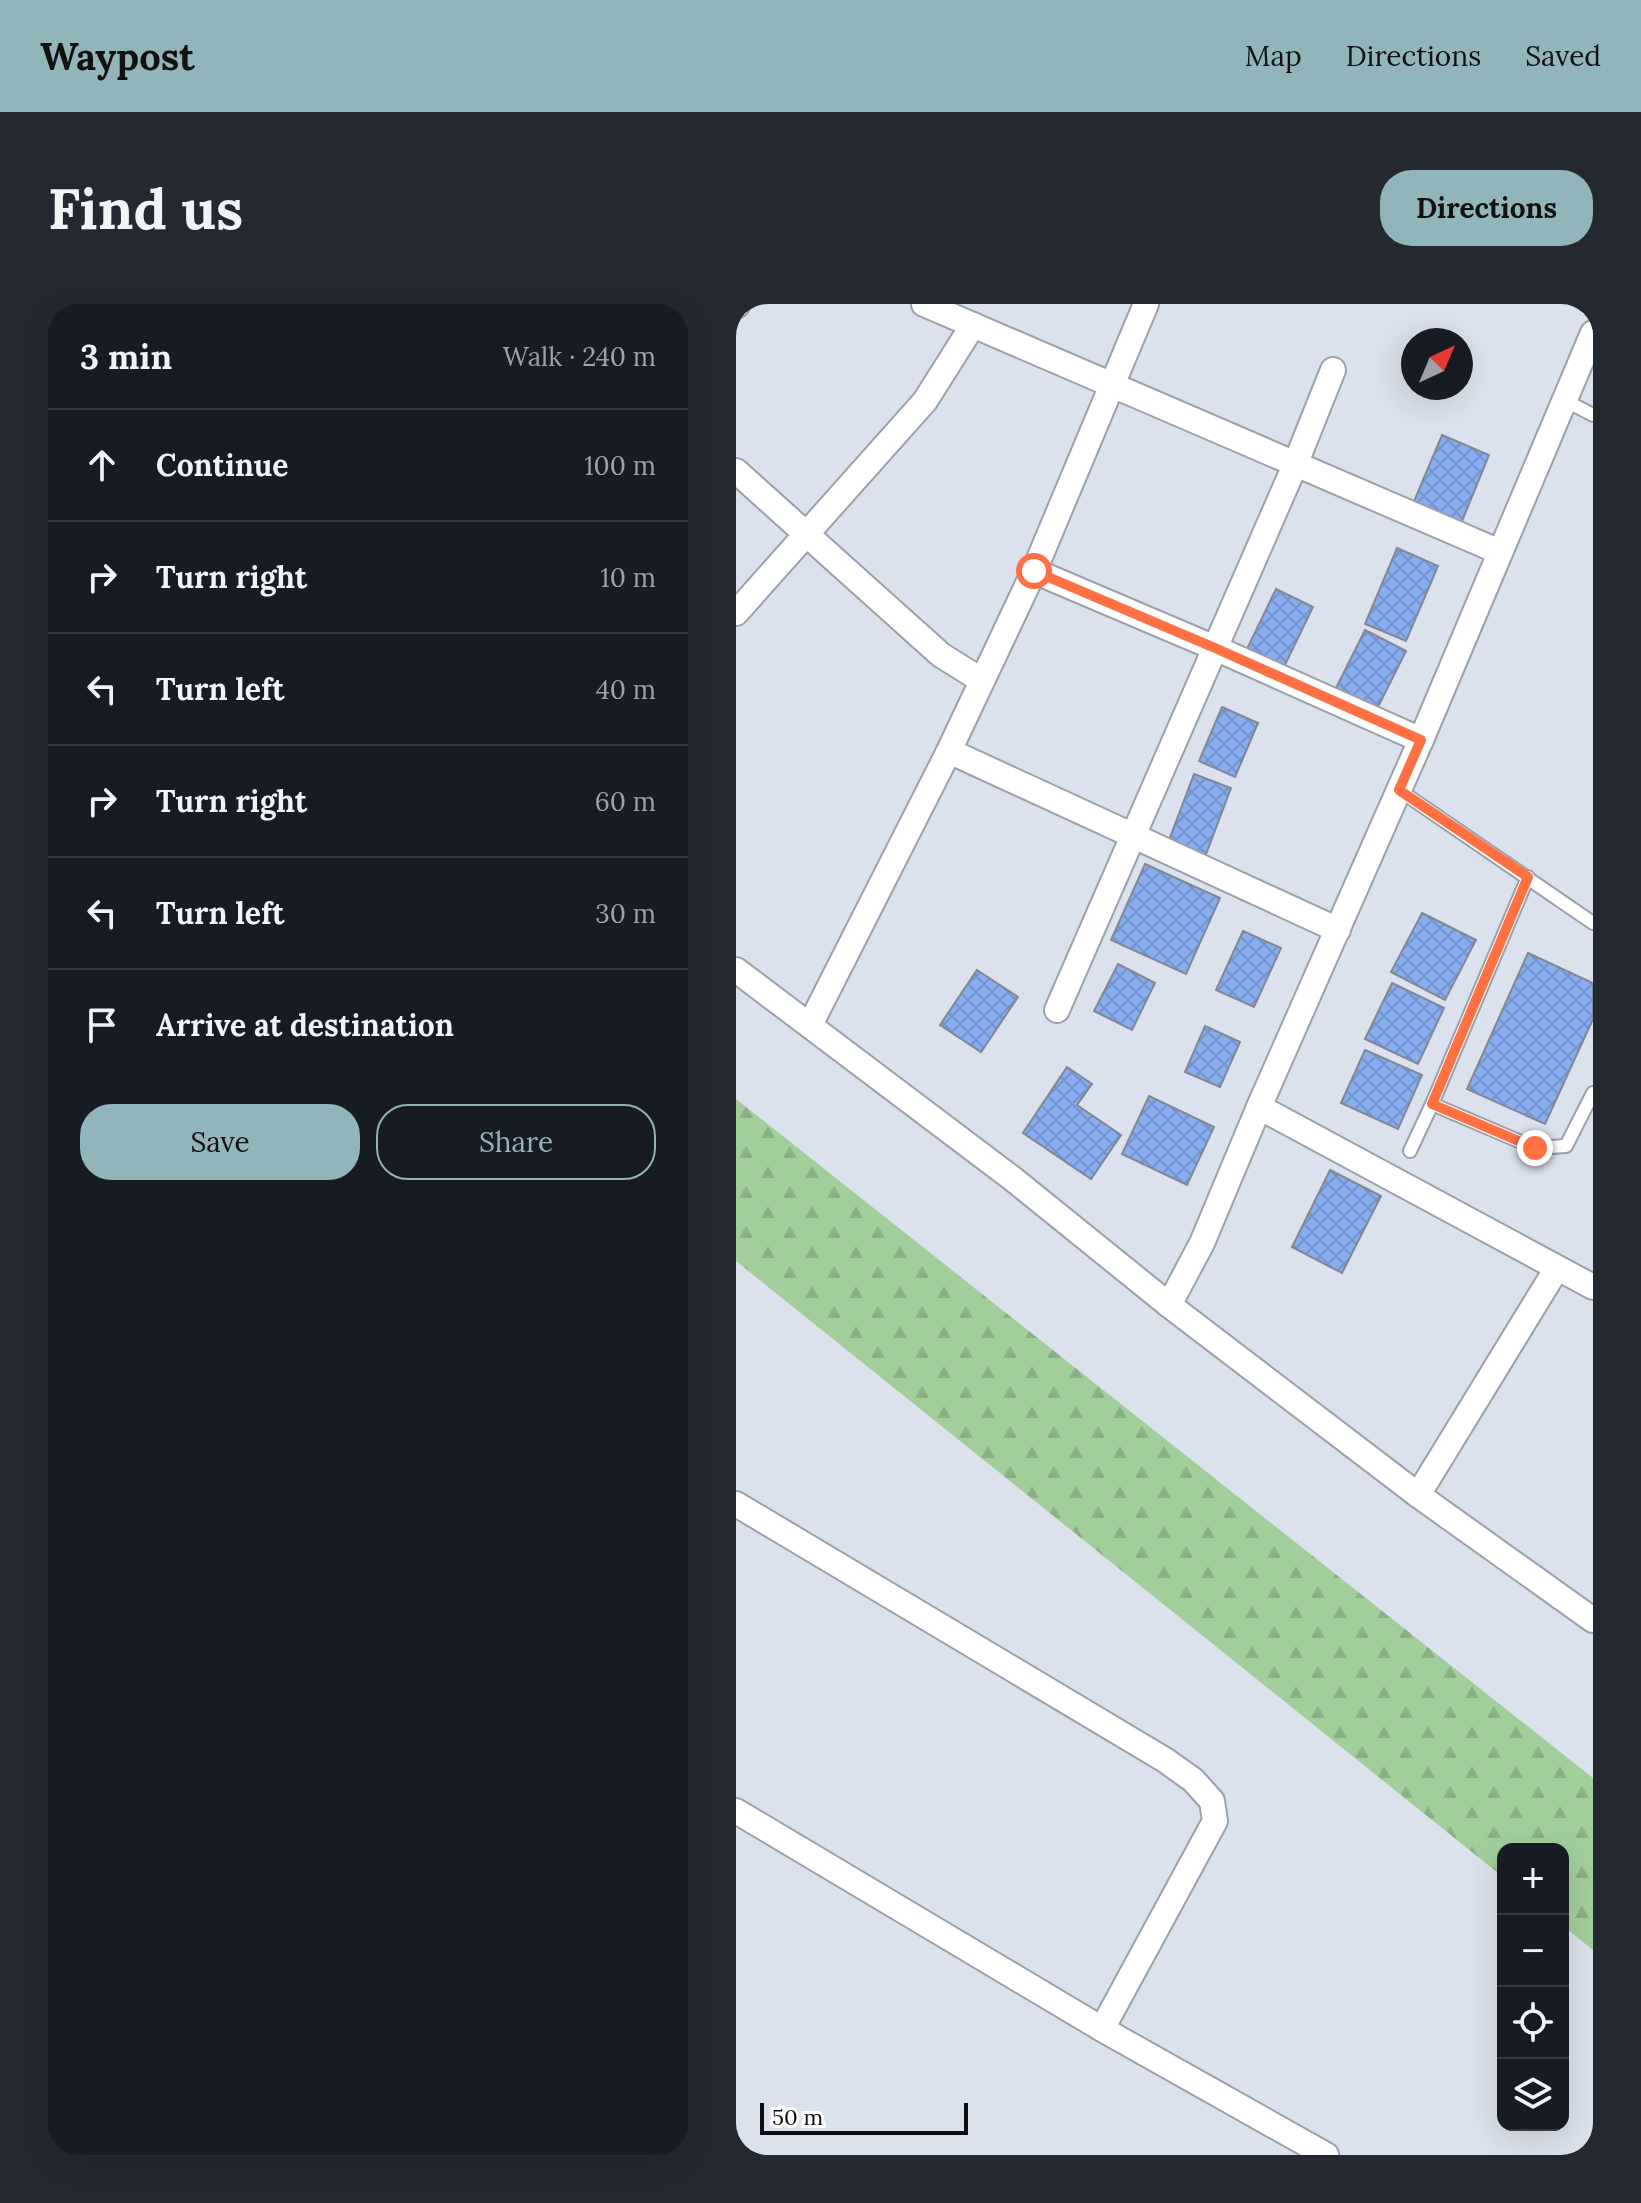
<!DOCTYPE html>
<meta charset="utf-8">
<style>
body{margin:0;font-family:Lora,serif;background:#242831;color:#f1f3f6}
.controls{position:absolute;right:24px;bottom:24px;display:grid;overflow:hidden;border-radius:16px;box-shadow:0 8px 32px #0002}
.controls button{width:72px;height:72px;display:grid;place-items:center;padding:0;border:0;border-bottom:2px solid #363941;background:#171b24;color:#f1f3f6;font:40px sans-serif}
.compass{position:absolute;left:665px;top:24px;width:72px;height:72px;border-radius:50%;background:#171b24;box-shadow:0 8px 32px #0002;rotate:44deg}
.scale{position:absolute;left:24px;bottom:20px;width:208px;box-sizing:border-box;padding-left:8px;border:4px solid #0d0f13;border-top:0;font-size:22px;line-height:28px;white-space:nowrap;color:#0d0f13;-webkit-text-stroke:6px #fff;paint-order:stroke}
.stop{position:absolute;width:24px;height:24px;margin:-18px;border:6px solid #ff7043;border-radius:50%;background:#fff}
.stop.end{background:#ff7043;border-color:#fff;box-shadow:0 2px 8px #0008}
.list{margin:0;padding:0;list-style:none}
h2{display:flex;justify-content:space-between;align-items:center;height:104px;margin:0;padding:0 32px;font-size:34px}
h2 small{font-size:26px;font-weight:400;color:#9ea1a6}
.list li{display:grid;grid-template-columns:52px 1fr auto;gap:24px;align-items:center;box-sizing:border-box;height:112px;padding:0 32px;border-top:2px solid #363941}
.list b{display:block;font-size:30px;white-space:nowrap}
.list em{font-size:26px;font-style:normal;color:#9ea1a6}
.actions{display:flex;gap:16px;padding:24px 32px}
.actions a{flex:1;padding:18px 0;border:2px solid #92b4bb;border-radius:32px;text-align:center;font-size:28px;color:#92b4bb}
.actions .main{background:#92b4bb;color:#111}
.icon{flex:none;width:44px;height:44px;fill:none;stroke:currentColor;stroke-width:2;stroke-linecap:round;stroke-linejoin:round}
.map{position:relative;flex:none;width:857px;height:1851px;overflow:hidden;border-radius:32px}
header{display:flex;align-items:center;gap:48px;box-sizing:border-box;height:112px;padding:0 40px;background:#92b4bb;color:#111}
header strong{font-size:38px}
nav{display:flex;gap:44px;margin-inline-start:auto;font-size:28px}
.intro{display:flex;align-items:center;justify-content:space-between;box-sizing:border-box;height:192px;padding:0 48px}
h1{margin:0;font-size:56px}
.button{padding:20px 36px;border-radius:32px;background:#92b4bb;color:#111;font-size:28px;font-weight:700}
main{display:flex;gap:48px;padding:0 48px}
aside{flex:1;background:#171b24;border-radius:32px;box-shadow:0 8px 32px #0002}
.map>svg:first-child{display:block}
.forest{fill:url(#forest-firs)}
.building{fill:url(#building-cross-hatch);stroke:#828891;stroke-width:2}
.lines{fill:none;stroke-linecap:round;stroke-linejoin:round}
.lane-casing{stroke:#9ba0aa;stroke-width:16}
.street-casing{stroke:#9ba0aa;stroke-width:28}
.lane{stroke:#fff;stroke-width:12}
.street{stroke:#fff;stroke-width:24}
.route{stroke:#ff7043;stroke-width:10}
</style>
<header>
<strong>Waypost</strong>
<nav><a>Map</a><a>Directions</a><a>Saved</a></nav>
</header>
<div class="intro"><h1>Find us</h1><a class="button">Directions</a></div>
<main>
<aside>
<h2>3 min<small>Walk · 240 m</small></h2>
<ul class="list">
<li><svg class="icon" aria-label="ahead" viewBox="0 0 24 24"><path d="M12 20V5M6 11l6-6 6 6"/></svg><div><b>Continue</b></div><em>100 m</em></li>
<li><svg class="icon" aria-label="right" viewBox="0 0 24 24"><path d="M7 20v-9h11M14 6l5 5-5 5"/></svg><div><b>Turn right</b></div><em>10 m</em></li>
<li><svg class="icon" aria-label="left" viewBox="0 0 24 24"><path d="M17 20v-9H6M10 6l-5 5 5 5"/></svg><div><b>Turn left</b></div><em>40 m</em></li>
<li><svg class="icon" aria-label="right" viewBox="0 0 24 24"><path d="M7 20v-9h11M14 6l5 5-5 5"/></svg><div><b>Turn right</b></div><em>60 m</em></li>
<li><svg class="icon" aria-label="left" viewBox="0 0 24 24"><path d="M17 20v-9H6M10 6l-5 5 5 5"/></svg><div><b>Turn left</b></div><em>30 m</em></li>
<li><svg class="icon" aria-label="arrive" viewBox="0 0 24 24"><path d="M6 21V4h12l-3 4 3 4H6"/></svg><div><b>Arrive at destination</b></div></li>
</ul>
<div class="actions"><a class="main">Save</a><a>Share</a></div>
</aside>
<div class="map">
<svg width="857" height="1851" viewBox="0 0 857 1851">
<defs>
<pattern id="forest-firs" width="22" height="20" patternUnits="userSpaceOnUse" patternTransform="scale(2)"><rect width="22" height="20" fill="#a2ce9c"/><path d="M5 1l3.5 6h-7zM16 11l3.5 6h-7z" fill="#8ab086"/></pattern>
<pattern id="building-cross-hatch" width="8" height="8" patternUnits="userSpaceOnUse" patternTransform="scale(2)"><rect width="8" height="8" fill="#87acef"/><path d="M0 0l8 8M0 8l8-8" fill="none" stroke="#7393cc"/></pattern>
</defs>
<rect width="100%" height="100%" fill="#dce2ed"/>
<path class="forest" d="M0 795 857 1474V1646L827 1622V1545H767V1573L0 957Z"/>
<g class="building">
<path d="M706 131 753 151 724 222 676 202Z"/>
<path d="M661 244 702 262 670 337 629 320Z"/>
<path d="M540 285 577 303 547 365 510 347Z"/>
<path d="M629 326 670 347 640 407 599 386Z"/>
<path d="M486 403 522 419 499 473 463 457Z"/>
<path d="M458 470 495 484 469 553 432 539Z"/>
<path d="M409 560 484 594 450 670 375 636Z"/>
<path d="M686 609 740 636 709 696 655 668Z"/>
<path d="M507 627 545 644 518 703 480 686Z"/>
<path d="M792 649 857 679V715L809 820 731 785Z"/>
<path d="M382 660 419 679 396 726 358 707Z"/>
<path d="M241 666 282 693 245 748 204 721Z"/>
<path d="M656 679 708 704 682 760 629 735Z"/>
<path d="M469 722 504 738 484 783 449 768Z"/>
<path d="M629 746 686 771 662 825 605 799Z"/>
<path d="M331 763 356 780 341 801 385 831 355 875 287 829Z"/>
<path d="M413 792 478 823 451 881 386 850Z"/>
<path d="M594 866 645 892 606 969 556 943Z"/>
</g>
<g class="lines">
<defs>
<g id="lane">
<path d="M828 96 857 111"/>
<path d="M663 486 857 619"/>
<path d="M792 573 696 800 799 844 830 842 857 789"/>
<path d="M674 847 696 800"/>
</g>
<g id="street">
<path d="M188 0 764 248"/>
<path d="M0 2 2 0"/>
<path d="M0 167 205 351 245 376"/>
<path d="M298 267 479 344 685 436"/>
<path d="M0 309 189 97 237 21"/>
<path d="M213 447 602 626"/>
<path d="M0 666 277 875 433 1001 682 1191 857 1316"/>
<path d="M321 706 559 161 597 66"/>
<path d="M74 721 213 447 298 267 410 0"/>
<path d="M523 803 857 983"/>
<path d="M433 1001 466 939 523 803 685 436 857 29"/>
<path d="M682 1191 821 964"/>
<path d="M0 1200 429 1456 457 1476 476 1497 479 1517 366 1725"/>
<path d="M0 1507 366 1725 590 1851"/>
</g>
</defs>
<use href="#lane" class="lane-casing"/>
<use href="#street" class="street-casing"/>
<use href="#lane" class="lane"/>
<use href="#street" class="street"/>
</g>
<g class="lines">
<path class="route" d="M298 267 479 344 685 436 663 486 792 573 696 800 799 844"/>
</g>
</svg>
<div class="controls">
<button>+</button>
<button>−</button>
<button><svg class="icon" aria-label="locate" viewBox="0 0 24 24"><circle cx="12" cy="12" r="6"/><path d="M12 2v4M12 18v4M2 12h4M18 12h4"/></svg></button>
<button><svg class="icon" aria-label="layers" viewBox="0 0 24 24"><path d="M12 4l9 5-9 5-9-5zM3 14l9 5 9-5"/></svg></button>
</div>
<svg class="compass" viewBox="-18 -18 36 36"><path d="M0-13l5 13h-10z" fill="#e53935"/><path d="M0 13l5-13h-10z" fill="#9ea1a6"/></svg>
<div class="scale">50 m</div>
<div class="stop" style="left:298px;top:267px"></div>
<div class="stop end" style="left:799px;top:844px"></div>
</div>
</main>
